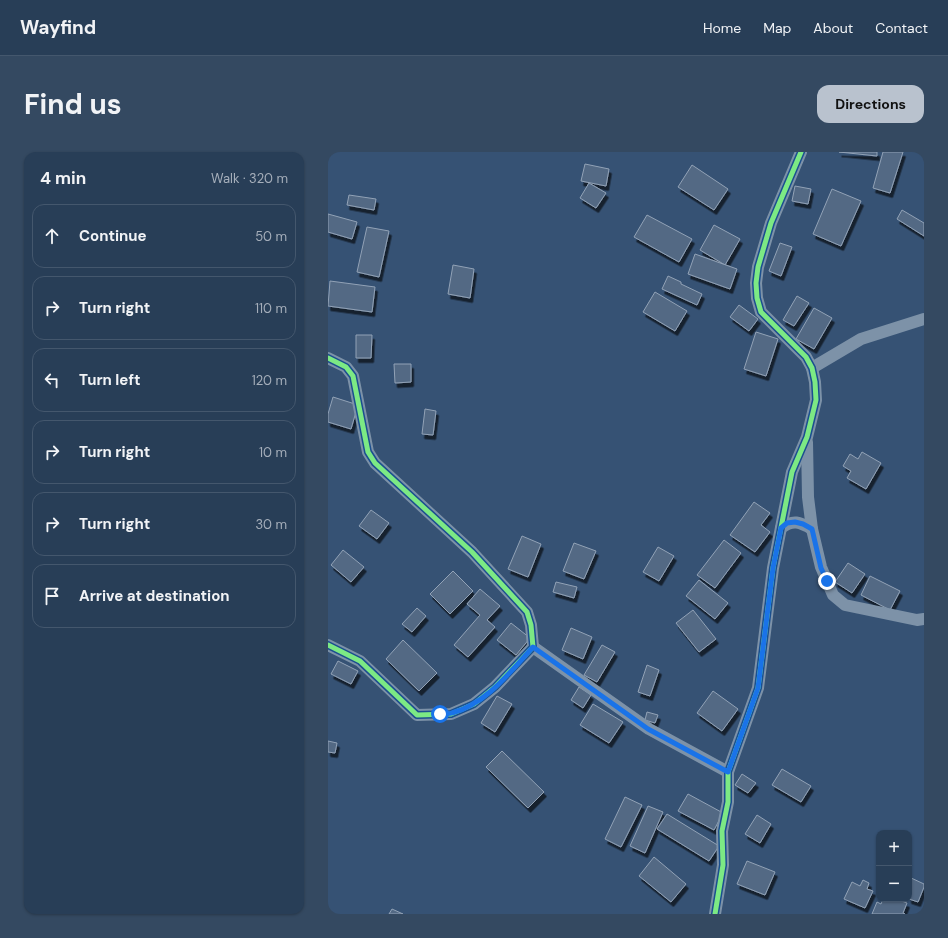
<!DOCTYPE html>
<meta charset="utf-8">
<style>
body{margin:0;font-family:"DM Sans",sans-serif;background:#344961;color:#f1f3f6}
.controls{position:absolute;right:12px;bottom:12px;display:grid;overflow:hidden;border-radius:8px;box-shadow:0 1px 3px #0004}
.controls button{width:36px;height:36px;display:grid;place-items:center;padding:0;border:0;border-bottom:1px solid #44576d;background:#283e57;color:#f1f3f6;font:20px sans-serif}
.stop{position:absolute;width:12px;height:12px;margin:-9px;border:3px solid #1a73e8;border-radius:50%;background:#fff}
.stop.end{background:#1a73e8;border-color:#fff;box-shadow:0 1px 4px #0008}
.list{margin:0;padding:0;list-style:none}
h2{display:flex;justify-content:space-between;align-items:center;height:52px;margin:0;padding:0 16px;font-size:17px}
h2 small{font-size:13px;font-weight:400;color:#a5aeba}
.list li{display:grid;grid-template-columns:26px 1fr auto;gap:12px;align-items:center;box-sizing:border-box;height:64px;margin:0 8px 8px;padding:0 8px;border:1px solid #44576d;border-radius:12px}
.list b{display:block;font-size:15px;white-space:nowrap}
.list em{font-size:13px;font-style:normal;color:#a5aeba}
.icon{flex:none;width:22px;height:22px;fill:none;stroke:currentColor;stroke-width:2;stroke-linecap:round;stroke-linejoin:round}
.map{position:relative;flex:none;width:596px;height:762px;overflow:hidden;border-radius:12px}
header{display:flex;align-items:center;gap:24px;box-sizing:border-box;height:56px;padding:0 20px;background:#283e57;border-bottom:1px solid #44576d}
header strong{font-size:19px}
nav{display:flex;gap:22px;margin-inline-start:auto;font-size:14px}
.intro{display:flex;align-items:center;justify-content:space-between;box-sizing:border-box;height:96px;padding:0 24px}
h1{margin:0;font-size:28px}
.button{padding:10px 18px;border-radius:12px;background:#b9c2ce;color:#111;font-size:14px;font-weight:700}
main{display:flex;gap:24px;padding:0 24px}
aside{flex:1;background:#283e57;border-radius:12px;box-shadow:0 1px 3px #0004}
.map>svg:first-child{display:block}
.building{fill:#526984;stroke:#92a2b6;filter:url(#shadow)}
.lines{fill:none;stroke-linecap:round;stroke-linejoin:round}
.minor{stroke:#7d92a8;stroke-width:12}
.cycleway-casing{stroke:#1b4f8f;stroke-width:8}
.cycleway{stroke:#7ce984;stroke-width:5}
.route{stroke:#1a73e8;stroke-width:5}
</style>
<header>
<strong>Wayfind</strong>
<nav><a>Home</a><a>Map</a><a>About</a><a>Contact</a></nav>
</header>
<div class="intro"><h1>Find us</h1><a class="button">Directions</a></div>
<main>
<aside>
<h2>4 min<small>Walk · 320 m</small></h2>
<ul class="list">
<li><svg class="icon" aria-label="ahead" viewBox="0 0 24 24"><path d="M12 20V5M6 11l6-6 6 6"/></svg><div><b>Continue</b></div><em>50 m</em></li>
<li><svg class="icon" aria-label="right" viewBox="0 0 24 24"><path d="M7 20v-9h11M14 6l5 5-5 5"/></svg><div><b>Turn right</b></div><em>110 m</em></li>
<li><svg class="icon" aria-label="left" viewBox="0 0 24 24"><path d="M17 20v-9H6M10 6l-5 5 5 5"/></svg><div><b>Turn left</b></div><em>120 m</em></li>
<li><svg class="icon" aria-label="right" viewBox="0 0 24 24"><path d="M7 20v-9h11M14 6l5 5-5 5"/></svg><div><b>Turn right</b></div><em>10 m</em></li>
<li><svg class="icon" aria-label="right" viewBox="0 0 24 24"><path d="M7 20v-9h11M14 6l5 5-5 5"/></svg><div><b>Turn right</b></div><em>30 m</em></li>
<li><svg class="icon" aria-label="arrive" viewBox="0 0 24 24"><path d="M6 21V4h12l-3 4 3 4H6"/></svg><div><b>Arrive at destination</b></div></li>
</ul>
</aside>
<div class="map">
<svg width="596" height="762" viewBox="0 0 596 762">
<defs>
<filter id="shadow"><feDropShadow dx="2.5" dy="4.5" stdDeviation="0" flood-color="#0009"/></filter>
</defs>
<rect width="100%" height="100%" fill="#365274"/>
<g class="building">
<path d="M511 0H549V4Z"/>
<path d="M555 0H575L562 41 545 36Z"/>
<path d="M257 12 281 17 278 34 253 29Z"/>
<path d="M364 13 400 37 386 58 350 35Z"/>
<path d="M261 31 278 41 268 56 252 46Z"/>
<path d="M467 34 483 37 480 52 464 49Z"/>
<path d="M504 37 533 49 513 94 485 82Z"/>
<path d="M21 43 48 47 46 58 19 53Z"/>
<path d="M574 58 596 71V84L569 67Z"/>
<path d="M0 62 29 70 24 87 0 80Z"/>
<path d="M319 63 364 87 351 110 306 85Z"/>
<path d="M386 73 412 87 397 113 372 98Z"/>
<path d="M39 75 61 79 51 125 29 120Z"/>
<path d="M452 91 464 95 453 124 441 119Z"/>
<path d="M367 102 409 117 402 137 360 122Z"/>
<path d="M125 113 146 117 142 146 120 142Z"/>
<path d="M340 124 353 130V132L374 142 369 153 334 137Z"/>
<path d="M2 129 47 135 44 160 0 154Z"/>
<path d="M327 140 359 159 347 179 315 160Z"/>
<path d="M469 144 481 151 466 174 455 168Z"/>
<path d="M411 153 430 167 421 179 402 165Z"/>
<path d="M486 156 504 166 486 197 468 187Z"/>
<path d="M428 180 450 187 438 224 416 217Z"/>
<path d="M28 183H44L43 206H28Z"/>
<path d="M66 212H83V230L67 231Z"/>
<path d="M5 245 30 253 23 277 0 270V262Z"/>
<path d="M97 257 108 259 105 283 94 282Z"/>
<path d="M534 300 553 311 538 337 519 326 523 319 515 314 522 302 530 307Z"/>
<path d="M426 350 442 361 433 373 442 380 427 400 402 383Z"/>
<path d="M43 358 61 371 49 387 31 374Z"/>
<path d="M194 384 213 392 200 425 180 417Z"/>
<path d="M396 388 413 401 387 436 369 423Z"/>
<path d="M246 391 268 399 256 427 235 419Z"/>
<path d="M330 395 346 404 331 429 315 420Z"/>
<path d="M15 398 36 415 23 430 3 413Z"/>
<path d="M520 411 537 422 524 441 507 430Z"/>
<path d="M125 419 145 439 122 462 102 442Z"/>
<path d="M542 424 572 439 562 458 533 443Z"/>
<path d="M371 428 400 451 387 467 358 444Z"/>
<path d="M228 430 249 435 246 446 225 440Z"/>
<path d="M152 437 172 454 159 468 167 475 140 505 126 493 152 463 139 452Z"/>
<path d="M89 456 98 464 84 480 74 472Z"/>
<path d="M365 458 388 487 371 500 348 471Z"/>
<path d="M183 471 202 486 188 503 169 488Z"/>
<path d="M243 476 264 485 255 507 234 498Z"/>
<path d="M75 488 109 521 91 539 58 507Z"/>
<path d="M274 493 287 500 269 530 256 523Z"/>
<path d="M10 509 30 519 23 532 3 522Z"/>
<path d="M319 513 331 518 322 544 310 540Z"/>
<path d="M251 535 263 543 255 556 243 548Z"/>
<path d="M385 539 410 557 394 579 369 561Z"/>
<path d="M169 544 184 552 167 580 153 571Z"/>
<path d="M265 552 295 570 281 591 252 573Z"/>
<path d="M319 560 330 563 327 571 317 568Z"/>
<path d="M0 589 9 591 7 601 0 600Z"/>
<path d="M174 599 216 640 200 656 158 615Z"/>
<path d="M454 617 483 634 473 650 444 633Z"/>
<path d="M414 622 428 631 420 641 407 633Z"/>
<path d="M360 642 395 661 386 678 350 659Z"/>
<path d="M297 645 314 653 293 695 277 687Z"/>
<path d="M320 654 335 660 317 701 302 694Z"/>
<path d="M339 662 391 694 381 709 329 677Z"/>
<path d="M429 663 443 672 432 691 417 682Z"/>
<path d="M326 705 358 732 343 750 311 724Z"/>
<path d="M419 709 447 720 437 743 409 732Z"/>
<path d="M581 725 596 732V735L590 750 581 747Z"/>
<path d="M535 728 541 731 539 737 545 739 537 756 516 747 524 730 532 734Z"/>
<path d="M555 747H568L579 751 575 761 577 762H544L549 750 553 752Z"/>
<path d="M64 757 75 762H61Z"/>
</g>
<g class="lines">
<g class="minor">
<path d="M0 206 18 215 25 224 40 300 47 311 144 400 199 460 203 473 205 495 167 535 146 552 123 562 89 563 32 509 0 493"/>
<path d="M484 216 533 187 596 167"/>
<path d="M479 290 480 345 484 377 493 415 505 443 517 453 589 468 596 467"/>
<path d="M453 376C465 367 472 370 484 377"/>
<path d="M205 495 321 577 400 620"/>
<path d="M387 762 395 713 394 679 400 650V620L430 536 445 416 464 320 479 285 488 248 487 230 484 216 478 205 433 160 429 146 428 131 430 115 443 71 473 0"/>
</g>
<defs>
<g id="cycleway">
<path d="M0 206 18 215 25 224 40 300 47 311 144 400 199 460 203 473 205 495 167 535 146 552 123 562 89 563 32 509 0 493"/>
<path d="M387 762 395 713 394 679 400 650V620L430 536 445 416 464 320 479 285 488 248 487 230 484 216 478 205 433 160 429 146 428 131 430 115 443 71 473 0"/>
</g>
</defs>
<use href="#cycleway" class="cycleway-casing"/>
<use href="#cycleway" class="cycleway"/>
</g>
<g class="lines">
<path class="route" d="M112 562C116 562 121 562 124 561 158 552 182 520 205 495L320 577 400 620 430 536 445 416 453 376 459 371 467 370 475 372 484 377 493 416 499 429"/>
</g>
</svg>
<div class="controls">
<button>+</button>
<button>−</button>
</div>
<div class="stop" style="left:112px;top:562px"></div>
<div class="stop end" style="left:499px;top:429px"></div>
</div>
</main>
